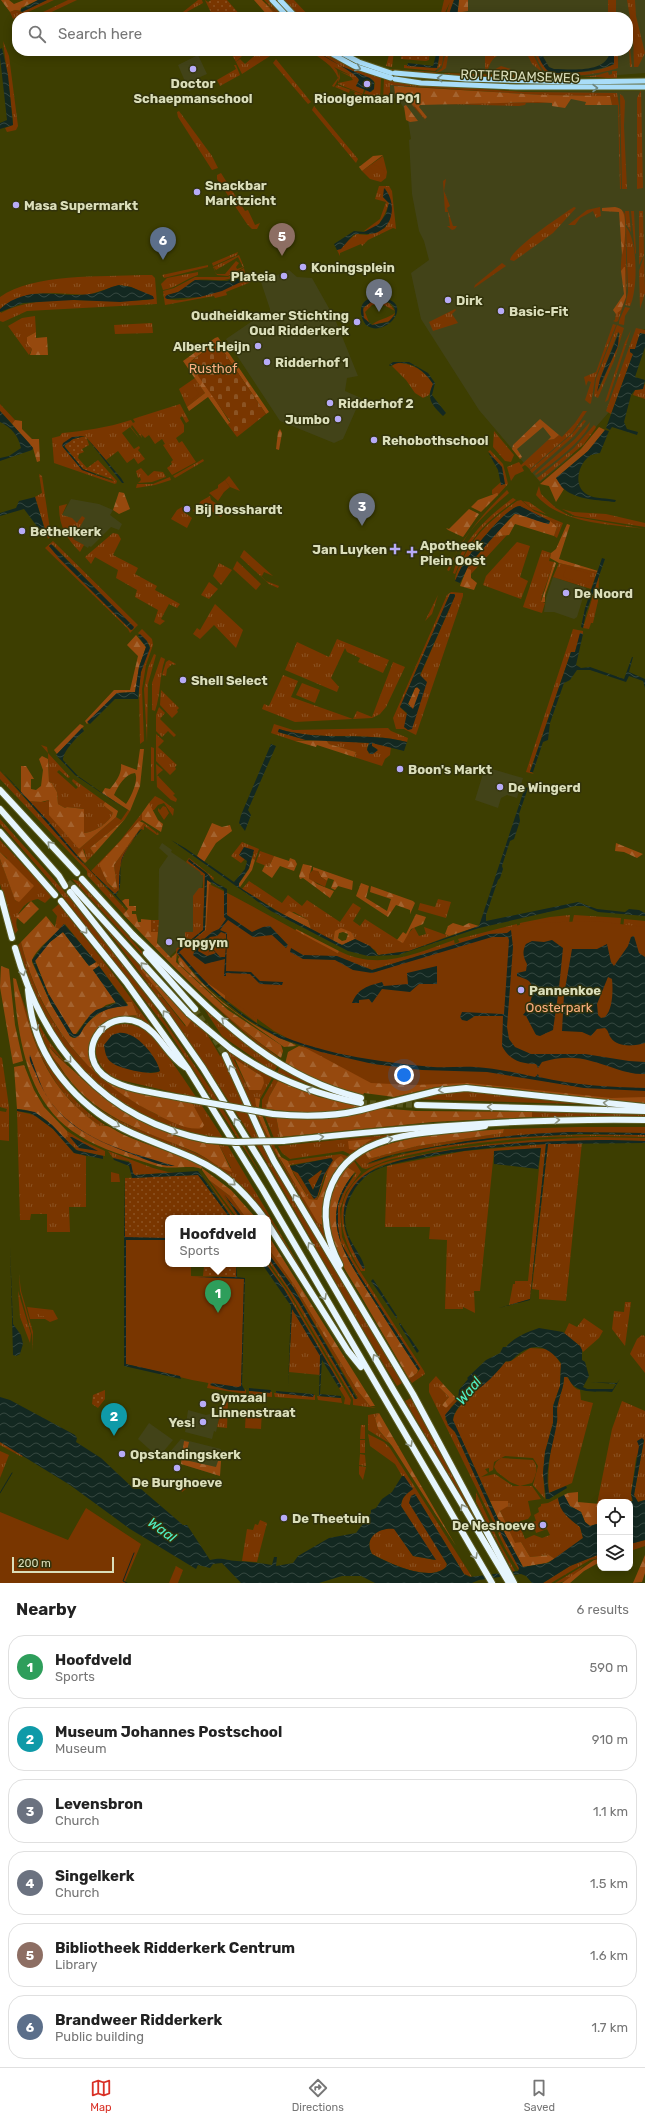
<!DOCTYPE html>
<style>
body{margin:0;font-family:Rubik,sans-serif;background:#f6f6f6;color:#222}
.controls{position:absolute;right:12px;bottom:12px;display:grid;overflow:hidden;border-radius:8px;box-shadow:0 2px 10px #0003}
.controls button{width:36px;height:36px;display:grid;place-items:center;padding:0;border:0;border-bottom:1px solid #e0e0e0;background:#fff;color:#222;font:20px sans-serif}
.scale{position:absolute;left:12px;bottom:10px;width:102px;box-sizing:border-box;padding-left:4px;border:2px solid #dbdeba;border-top:0;font-size:11px;line-height:14px;white-space:nowrap;color:#dbdeba;-webkit-text-stroke:3px #32330c;paint-order:stroke}
.you{position:absolute;left:404px;top:1075px;width:14px;height:14px;margin:-10px;border:3px solid #fff;border-radius:50%;background:#1a73e8;box-shadow:0 0 0 6px #1a73e833}
.badge{display:grid;place-items:center;width:26px;height:26px;border-radius:50%;background:#d93025;color:#fff;font-size:13px;font-weight:700}
.pin{position:absolute;translate:-50% -33px;filter:drop-shadow(0 1px 2px #0008)}
.pin::after{content:'';position:absolute;top:21px;width:14px;height:12px;background:inherit;clip-path:polygon(0 0,100% 0,50% 100%)}
.popup{position:absolute;left:165px;top:1215px;width:106px;height:52px;box-sizing:border-box;display:grid;place-content:center;border-radius:8px;background:#fff;filter:drop-shadow(0 1px 3px #0005);font-size:13px;white-space:nowrap;color:#767676}
.popup b{font-size:15px;color:#222}
.popup::after{content:'';position:absolute;left:50%;top:100%;margin-left:-8px;border:8px solid transparent;border-top-color:#fff}
.list{margin:0;padding:0;list-style:none}
h2{display:flex;justify-content:space-between;align-items:center;height:52px;margin:0;padding:0 16px;font-size:17px}
h2 small{font-size:13px;font-weight:400;color:#767676}
.list li{display:grid;grid-template-columns:26px 1fr auto;gap:12px;align-items:center;box-sizing:border-box;height:64px;margin:0 8px 8px;padding:0 8px;border:1px solid #e0e0e0;border-radius:16px}
.list b{display:block;font-size:15px;white-space:nowrap}
.list p{margin:0;font-size:13px;white-space:nowrap;color:#767676}
.list em{font-size:13px;font-style:normal;color:#767676}
.icon{flex:none;width:22px;height:22px;fill:none;stroke:currentColor;stroke-width:2;stroke-linecap:round;stroke-linejoin:round}
.map{position:relative;flex:none;width:645px;height:1583px;overflow:hidden}
.search{position:absolute;background:#fff;box-shadow:0 2px 10px #0003;left:12px;right:12px;top:12px;height:44px;display:flex;align-items:center;gap:10px;box-sizing:border-box;padding:0 14px;border-radius:16px;color:#767676;font-size:15px}
.sheet{height:484px;background:#fff}
nav{display:flex;justify-content:space-around;align-items:center;box-sizing:border-box;height:56px;border-top:1px solid #e0e0e0;background:#fff;font-size:11px;color:#767676}
nav a{display:grid;justify-items:center;gap:2px}
nav .on{color:#d93025}
.map>svg:first-child{display:block}
.built{fill:#424318}
.grass{fill:url(#grass-tufts);fill-rule:evenodd}
.forest{fill:url(#forest-firs);fill-rule:evenodd}
.cemetery{fill:url(#cemetery-stones)}
.park{fill:#793600}
.garden{fill:url(#garden-dots)}
.water{fill:url(#water-waves);fill-rule:evenodd}
.lines{fill:none;stroke-linecap:round;stroke-linejoin:round}
.stream{stroke:#132821;stroke-width:1}
.highway-tunnel{stroke:#55561d;stroke-width:6;stroke-dasharray:6 3;stroke-linecap:butt}
.major-casing{stroke:#595b22;stroke-width:7}
.highway-casing{stroke:#595b22;stroke-width:8}
.major{stroke:#a9ddf8;stroke-width:5}
.highway{stroke:#e6f5fd;stroke-width:6}
.highway-bridge-casing{stroke:#595b22;stroke-width:8;stroke-linecap:butt}
.highway-bridge{stroke:#e6f5fd;stroke-width:6}
.oneway{stroke:#6e8882}
.oneway2{stroke:#8c9484}
.poi-dot{fill:#b7abf7;stroke:#32330c;stroke-width:1.5}
.labels{text-anchor:middle;dominant-baseline:central;stroke-width:3;stroke-linejoin:round;paint-order:stroke}
.street-label{font-size:13px;fill:#dbdeba;stroke:#32330c}
.poi-label{font-size:13px;font-weight:bold;fill:#dbdeba;stroke:#32330c;text-anchor:start}
.park-label{font-size:13px;fill:#fbae80;stroke:#32330c}
.water-label{font-size:14px;font-style:italic;fill:#4fefc3;stroke:#32330c}
</style>
<div class="map">
<svg width="645" height="1583" viewBox="0 0 645 1583">
<defs>
<pattern id="grass-tufts" width="24" height="20" patternUnits="userSpaceOnUse"><rect width="24" height="20" fill="#793600"/><path d="M3 7l-1-3M5 7V3M7 7l1-3M15 17l-1-3M17 17v-4M19 17l1-3" fill="none" stroke="#8b5323"/></pattern>
<pattern id="forest-firs" width="22" height="20" patternUnits="userSpaceOnUse"><rect width="22" height="20" fill="#96490e"/><path d="M5 1l3.5 6h-7zM16 11l3.5 6h-7z" fill="#a4632f"/></pattern>
<pattern id="cemetery-stones" width="16" height="16" patternUnits="userSpaceOnUse"><rect width="16" height="16" fill="#793600"/><path d="M2 7V4a2 2 0 0 1 4 0v3zM10 15v-3a2 2 0 0 1 4 0v3z" fill="#8b5323"/></pattern>
<pattern id="garden-dots" width="8" height="8" patternUnits="userSpaceOnUse"><rect width="8" height="8" fill="#793600"/><path d="M2 2h.1M6 6h.1" fill="none" stroke="#8b5323" stroke-width="1.8" stroke-linecap="round"/></pattern>
<pattern id="water-waves" width="16" height="10" patternUnits="userSpaceOnUse"><rect width="16" height="10" fill="#132821"/><path d="M0 5q4-4 8 0t8 0" fill="none" stroke="#35473f"/></pattern>
</defs>
<rect width="100%" height="100%" fill="#3d3e01"/>
<g class="built">
<path d="M457 0H645V73L605 76 436 72 443 51H628V17H454Z"/>
<path d="M198 55 207 74 198 78 202 86 189 91 178 65Z"/>
<path d="M388 83 442 92 645 91V329L639 330 609 412 568 459 540 482 479 410 421 319 411 273 429 260 424 241 419 231 412 194 409 140 411 139 407 114 398 98H392Z"/>
<path d="M289 270 297 277 312 278 335 319 358 376 347 378 345 391 361 398 343 439 334 443 280 421 226 339 258 317 264 319 270 315V309L261 282Z"/>
<path d="M71 499 99 504 113 510 110 515 122 524 119 530 111 527 91 547 89 546 88 548 68 536 62 515Z"/>
<path d="M553 577 586 588 577 617 574 619 554 612H544L546 598Z"/>
<path d="M485 767 523 778 517 798 507 795 501 798 498 808 475 800Z"/>
<path d="M162 843 172 850 171 852 204 874 202 887 194 898V934L169 957 158 944 159 869 168 856 159 848Z"/>
<path d="M188 1410 206 1415 210 1414V1411L220 1414 216 1432 214 1431 212 1439 185 1432Z"/>
<path d="M149 1423 173 1440 163 1452 157 1456 138 1439Z"/>
<path d="M181 1439 221 1449 220 1476 181 1464 182 1458 169 1453Z"/>
</g>
<g class="grass">
<path d="M47 0H54L13 19 10 12 15 10 22 12Z"/>
<path d="M68 0H77L41 17 38 16 41 13Z"/>
<path d="M198 0H202L203 3 183 14V12Z"/>
<path d="M262 0 278 14 264 0H270L285 17 275 14Z"/>
<path d="M283 0H294L310 17H299Z"/>
<path d="M444 0H454L448 17H445L450 2 443 17H440Z"/>
<rect x="608" y="0" width="8" height="17"/>
<path d="M627 0H635L636 16 645 53 638 67H634L633 36Z"/>
<path d="M628 29 632 67H630Z"/>
<path d="M3 41 9 56 18 126 16 130 7 132 5 128 13 125V120Z"/>
<path d="M260 51H278L242 74 236 62 240 59 245 64Z"/>
<path d="M310 51H316L357 75 359 80 356 86 364 89 363 94 338 84 339 71 352 76 334 67 337 70 339 78 334 87 332 86 338 78C333 65 321 59 310 51ZM339 71 351 77 353 80 338 83 340 78Z"/>
<path d="M317 51H324L349 66 381 78 380 101H378L377 96 364 94 366 90 371 92 374 89 375 83 373 80 341 66Z"/>
<path d="M390 51H394L392 67 386 66Z"/>
<path d="M440 51H444L442 65 435 71 404 68V65L434 68 438 66Z"/>
<path d="M446 51H449L446 68C431 80 402 73 385 69L437 72 442 68Z"/>
<path d="M485 51H515V53C507 52 495 53 490 64 488 68 489 69 485 72Z"/>
<path d="M516 51H531C536 58 538 67 544 73 553 81 586 77 598 75V77H548L532 64 527 54H516Z"/>
<path d="M533 51H536L545 67 551 72C570 73 597 74 614 64V51H618V68C604 73 559 81 546 72 540 68 537 57 533 51Z"/>
<path d="M276 59 311 102 308 104 273 63Z"/>
<path d="M234 65H236L240 75 220 86 217 80 236 69Z"/>
<path d="M501 66 511 69 500 72 492 71Z"/>
<path d="M612 71H617V79L598 77V75L608 72 609 75 612 74Z"/>
<path d="M445 73 535 76 539 80 440 76Z"/>
<path d="M384 79 404 83 524 92 617 93 619 105 621 189H620L618 105H612L610 96 542 95 390 85V101H383Z"/>
<path d="M337 85 362 94 361 97 354 94 355 92 350 90 349 93 335 87Z"/>
<path d="M641 90 643 188 637 189V98Z"/>
<path d="M394 92 397 95H407L410 97 426 121 407 99 396 95Z"/>
<path d="M620 94 623 96 625 101 624 126 627 189H622Z"/>
<path d="M538 102 553 103H526L525 105 519 106 442 104Z"/>
<path d="M314 106 358 159 356 163 312 110Z"/>
<path d="M179 111 212 156 218 168 212 170 178 117 177 112Z"/>
<path d="M383 156 387 172 386 178 381 182 370 179 362 171Z"/>
<path d="M221 173 245 211 248 210 255 225 260 223 257 229H252L247 224 217 179V175Z"/>
<path d="M446 179 444 191 450 206 447 208 453 226H457L455 229 452 230 447 226H450L448 212H445L443 181Z"/>
<path d="M379 186H389L392 191 396 229 393 228 368 240 362 246 361 244 340 253V256L337 250 356 234 367 235 385 228 391 202 385 188 383 197 389 203C386 213 376 236 364 231L380 219 386 202 375 199Z"/>
<path d="M574 207 576 208 553 233 514 261 510 260C511 249 563 214 574 207Z"/>
<path d="M600 207 601 216 596 218 593 211 580 218 575 225H568L587 210Z"/>
<path d="M623 211 625 214 627 294 618 321 616 322 613 321 615 320 616 312 621 310 627 294 625 271H621C620 251 628 233 623 211Z"/>
<path d="M625 211H629L631 232 626 224Z"/>
<path d="M631 211H634L636 254 635 253Z"/>
<path d="M639 211H643L644 255 639 265Z"/>
<path d="M626 227C638 240 638 290 630 306L625 305 628 292Z"/>
<path d="M238 252 237 255 213 266 212 263Z"/>
<path d="M239 255 244 267 228 276 217 275 213 267ZM238 257 243 267 237 269 236 267 239 263 236 261 225 274H216L214 267 216 270Z"/>
<path d="M644 256 645 293 640 309 639 271Z"/>
<path d="M502 263 506 266 474 288 475 285Z"/>
<path d="M208 265V267L164 278 162 275Z"/>
<path d="M244 268 245 273H237C228 285 211 278 197 280 190 281 187 287 182 290 177 293 172 294 167 295L165 298C185 307 229 286 248 279L251 282 226 292 227 295 215 298 214 296 165 305 163 291 174 288 195 277H228Z"/>
<path d="M198 272V275C185 279 176 288 163 290L161 284 167 278Z"/>
<path d="M143 275H152L155 278 157 304 27 311 3 322 0 321V311L1 313C42 290 106 306 153 299L150 296 131 287 119 285 88 295 54 293 32 294 5 305 0 310V297C33 273 102 277 143 275Z"/>
<path d="M371 302 389 303 395 311 382 304 372 305 365 312 370 325C360 318 360 307 371 302Z"/>
<path d="M625 307 630 308 625 316 624 325 619 324V321Z"/>
<path d="M455 309 456 310 452 314 458 323 433 331 429 322Z"/>
<path d="M395 313 390 321 372 325C376 320 389 318 395 313Z"/>
<path d="M35 316 36 332 27 337 32 349 29 355 8 326 22 318Z"/>
<path d="M152 323 153 333 115 334 114 325Z"/>
<path d="M613 324 616 325 595 379 591 403 590 404 585 400 591 382 588 381 586 386 584 377 596 372Z"/>
<path d="M617 325 624 328 614 361 598 398 594 396 596 379ZM618 332 620 334 613 357 598 392 600 379Z"/>
<path d="M636 328 645 330V334L640 333 635 350 631 349 630 352 633 354 611 414 606 411Z"/>
<path d="M631 330 608 400 605 402 625 342Z"/>
<path d="M396 363C412 363 424 370 433 384L429 395 423 398 415 393 406 380 392 366Z"/>
<path d="M195 378 205 393 187 407 179 389Z"/>
<path d="M645 384V399L633 395 635 390 642 389Z"/>
<path d="M0 404 15 420 12 424 0 411Z"/>
<path d="M180 404 189 421 186 423 182 416 180 418 184 425V432L176 438 179 443 182 441 196 462 172 475 167 468 172 464 171 462 173 460 163 445 165 444 162 439 155 444 149 435 145 438 141 434 142 438 132 425 131 427 140 439 130 427 122 433 134 449 139 446 140 448 138 450 145 459 138 464 134 458 127 463 118 451 106 460 85 436 74 437 63 447 82 470 113 481 116 482 115 484 54 463 52 438 60 436 62 433C84 431 106 428 131 420L133 423 135 422 133 419 139 417Z"/>
<path d="M583 411H587L572 433 530 469 525 465 522 467 524 471 515 475 511 481 507 467 519 462 521 465 548 440 554 439 559 435 562 437 575 423Z"/>
<path d="M584 420 586 421 574 436 532 473 530 470 572 434Z"/>
<path d="M590 422C588 437 550 466 536 475L535 474 575 439Z"/>
<path d="M594 425 596 427 595 429 584 444 540 481 537 478 540 476 574 448Z"/>
<path d="M494 431 514 455 511 462 505 461 493 447Z"/>
<path d="M490 450 503 464 508 484 498 495 492 494V490L501 482 502 485 505 484 490 453 488 452Z"/>
<path d="M203 459 204 461 175 478 173 476Z"/>
<path d="M141 468 148 476 154 471 163 472 166 477 152 482 138 483 141 480 140 477 138 478 136 471Z"/>
<path d="M39 474 42 476 51 536 48 539 35 497 42 493Z"/>
<path d="M229 476 240 491 230 487 225 480Z"/>
<path d="M170 477 171 480 155 485 136 488 137 484H153Z"/>
<path d="M539 486 541 494 556 508 570 516 645 529C610 524 560 524 536 495Z"/>
<path d="M507 490 509 493C491 508 462 536 454 557 453 561 452 566 449 571L447 570C462 539 482 514 507 490Z"/>
<path d="M210 496 211 500 217 504 216 508 224 512 221 517 200 504 195 512 193 511 201 501Z"/>
<path d="M513 498 516 500C482 525 472 535 455 574L453 573C463 540 487 517 513 498Z"/>
<path d="M521 500 534 511 563 523 557 538 554 536 557 527 520 506C507 506 471 552 464 563 460 569 458 575 455 581 455 574 459 567 462 561 474 534 493 518 517 501Z"/>
<path d="M523 501 529 502 546 514 532 509Z"/>
<path d="M67 504 62 515 72 518 77 523 82 516 85 518 73 539 84 545 80 552C66 538 59 526 59 506Z"/>
<path d="M182 507 185 508 183 511 192 518 187 528 171 519 177 510Z"/>
<path d="M562 509 573 512 606 514 645 523V527L575 516Z"/>
<path d="M113 533 118 534 121 539 113 555 138 568 135 574 157 586 155 590 180 604 177 608 169 604 161 619 165 621 160 625 154 622 158 610 135 597 137 590 116 578 118 570 95 557 91 564 85 557Z"/>
<path d="M496 533 499 536 507 535 471 574 467 568Z"/>
<path d="M53 541 138 625 130 633 128 629 45 548ZM53 545 133 627V629L131 630 59 558 49 546Z"/>
<path d="M517 542 530 546 520 577 528 581 521 599 483 585 486 576Z"/>
<path d="M244 550 273 576 264 572 262 576 260 575 266 581 279 586 278 588 269 584 240 557Z"/>
<path d="M542 550 551 553 549 561 554 562 542 596 541 601 545 603 542 613 523 607Z"/>
<path d="M237 561 261 584 256 590 233 569Z"/>
<path d="M219 563 232 570 221 585 213 576Z"/>
<path d="M559 563 597 572 591 589 553 577Z"/>
<path d="M599 576 598 601 593 623H591L589 629 583 628Z"/>
<path d="M209 582 218 589 209 599 201 595Z"/>
<path d="M451 592 463 593V596L416 735 404 729H396L393 718 447 595ZM450 594H455V596L420 676 407 714 400 707Z"/>
<path d="M438 595 432 614 425 621Z"/>
<path d="M215 604 243 630 236 648 214 625 200 639 193 634 197 628 200 630Z"/>
<path d="M142 629 152 639 153 645 146 665 142 689 144 741 140 744 139 688 141 672 150 646 145 639 138 633Z"/>
<path d="M573 629 583 631V634H580L575 652H571L530 771 534 774 526 772Z"/>
<path d="M337 639 389 660 383 673 358 662 360 658 347 652 345 648 331 678 339 687 337 692 285 670 297 642 329 657Z"/>
<path d="M154 654 156 655 148 684 147 742 144 689 148 668Z"/>
<path d="M161 657 165 659C159 676 161 694 155 711L152 710V683Z"/>
<path d="M169 660 176 664 174 665 172 664 167 669 166 676 162 675 166 662Z"/>
<path d="M393 662 405 667 386 707 380 714 372 718 295 722 262 709 264 704 269 706 283 675 298 681 291 697 353 719 357 711 372 717Z"/>
<path d="M302 683 320 690 315 703 296 695Z"/>
<path d="M161 690 179 708 177 710 178 712 172 718 160 705Z"/>
<path d="M159 707 165 713 160 719 176 735 174 737 168 731 162 737 156 731V715Z"/>
<path d="M274 724 293 730 388 728 391 731 408 738 407 742C365 731 321 742 279 729L278 732 306 740 295 741 271 733Z"/>
<path d="M156 734 164 741 158 747 177 765 175 767 176 769 170 775 156 761Z"/>
<path d="M326 740 369 743 367 748 369 754 377 749 372 746V743L391 747 390 755 385 759 382 766 354 757 356 752 329 744Z"/>
<path d="M41 745 47 747 48 753 70 777 68 778 59 770 57 772 76 789 78 787 72 781 73 779 105 802 103 805 113 813C109 823 95 832 84 833V809L67 807 65 808 58 804 57 792 52 783 49 782 48 753Z"/>
<path d="M151 747 154 748V781H151Z"/>
<path d="M156 764 163 770 157 775 175 794 173 795 177 799 176 802 171 800 157 787Z"/>
<path d="M0 771 126 910 124 914C171 965 222 1016 278 1057L276 1059C207 1004 147 940 87 875V871L0 779Z"/>
<path d="M155 796 161 799 174 809 173 816 164 803 158 805 154 810H151L149 803Z"/>
<path d="M49 800 79 849 116 817 121 820 128 810 130 811 125 819 90 848 94 854 87 861 84 849 77 855 29 801 44 802Z"/>
<path d="M142 813V820L131 829 104 871C104 879 108 885 114 889L117 887 114 865 144 823 156 832V834L157 832 159 834 157 835 144 826V830L141 829 139 831C122 856 119 860 119 890L115 894 91 871 120 841Z"/>
<path d="M0 819 71 899 153 1004 214 1094 262 1176 165 1026 52 883 0 824Z"/>
<path d="M0 840 52 896 45 903 38 899C24 900 12 918 18 930L15 934 0 884V859L16 902 7 858 0 852Z"/>
<path d="M242 842 259 849 255 860 252 858 254 853 239 855 245 859 241 863 231 856Z"/>
<path d="M260 851 274 856 269 867 256 862Z"/>
<path d="M189 858 214 878 213 880 207 873 188 860 205 874 203 930 176 953V949L185 941V932H193V896L199 888H203V875H201L200 872 186 862Z"/>
<path d="M72 879 81 882 87 889 197 1014Z"/>
<path d="M249 881 282 903 288 895 302 906 307 900 340 922 353 903 361 908 353 921 360 926 365 919 401 942 414 927 419 936 426 934 424 927 449 936 409 951 378 955 375 950 355 939 346 930 334 935 333 941 311 929 308 920 294 912 284 915 242 889Z"/>
<path d="M438 899 451 902 446 918 418 910 420 903 435 907Z"/>
<path d="M59 904 114 975 154 1030 123 1018 138 1016 132 1002H126L99 966 65 924 60 929 55 927 57 916 52 910Z"/>
<path d="M570 915 569 924 519 932 520 923 550 917Z"/>
<path d="M574 915 621 918 620 928 572 924Z"/>
<path d="M95 916 140 964 159 993 185 1026 192 1019 206 1032 220 1056 222 1055 267 1151 402 1383 397 1386C349 1309 306 1229 260 1151 210 1069 156 990 95 916Z"/>
<path d="M624 919 645 921V929L623 931Z"/>
<path d="M517 924V927L460 943 458 939Z"/>
<path d="M454 940 455 945 372 970 337 956 339 951C378 971 416 954 454 940Z"/>
<path d="M21 942C40 1023 88 1081 162 1117L191 1101 189 1096 116 1079C72 1053 108 1006 146 1031 156 1037 163 1050 170 1059 188 1085 206 1111 223 1138 152 1130 84 1089 49 1024 35 999 26 972 18 945ZM133 1037 149 1051 159 1072 150 1073 119 1066Z"/>
<path d="M226 980 257 1018V1023L225 999Z"/>
<path d="M181 983 227 1027 277 1067 274 1072 222 1036 201 1004 199 1005Z"/>
<path d="M19 990C39 1046 53 1090 105 1125L100 1126C61 1099 42 1066 28 1022 24 1012 20 1001 19 990Z"/>
<path d="M35 1017 48 1040 68 1066 49 1047C50 1054 57 1062 61 1069 92 1121 148 1130 198 1154 209 1159 219 1169 231 1168L219 1145 228 1146 327 1312C319 1305 313 1291 307 1282 288 1250 264 1204 236 1181 206 1155 168 1146 133 1130 85 1108 50 1068 35 1017Z"/>
<path d="M225 1047 272 1078 260 1099H255L265 1131 269 1138H271L282 1163 321 1226 324 1217 331 1251 266 1137ZM235 1059 260 1075 249 1090 234 1060Z"/>
<path d="M0 1057 2 1058 9 1107V1141L0 1140V1111L6 1112 7 1109 0 1107Z"/>
<path d="M279 1068 330 1092 277 1073Z"/>
<path d="M274 1079 278 1081 269 1097 266 1109H262V1100Z"/>
<path d="M479 1091 609 1105 412 1099 454 1092Z"/>
<path d="M17 1111 34 1115 53 1129 74 1153 86 1156V1207H69L70 1232H47V1214H31L30 1220H20Z"/>
<path d="M532 1112 645 1114V1117H532Z"/>
<path d="M264 1114 276 1116 280 1137 274 1138Z"/>
<path d="M578 1127H645V1133C570 1131 495 1134 421 1149 403 1152 382 1155 366 1165 457 1135 551 1134 645 1135V1137C561 1134 474 1138 392 1159 383 1161 375 1166 366 1169L362 1168 355 1160 365 1153 369 1159 417 1146 503 1133 504 1129Z"/>
<path d="M67 1131 83 1141 105 1151V1156L78 1151 65 1139 68 1135Z"/>
<path d="M416 1132 352 1155 343 1151 290 1159 282 1153 278 1146Z"/>
<path d="M597 1137 645 1138V1141C570 1139 495 1142 422 1156 405 1160 384 1162 369 1172 352 1184 341 1205 344 1226 345 1236 359 1264 365 1267V1271H361C341 1239 328 1201 364 1173 378 1162 398 1159 415 1156 475 1143 536 1139 597 1137Z"/>
<path d="M582 1142 566 1301 539 1299V1290L532 1289 548 1144Z"/>
<path d="M546 1144 530 1299 509 1305 513 1284H515V1281H528L541 1148 494 1151 480 1291H474L475 1313 463 1307V1309H445L447 1240 429 1239 430 1227H385L387 1166 465 1151Z"/>
<path d="M108 1151 153 1168 168 1172H177L135 1175 133 1173 129 1161 113 1158Z"/>
<path d="M341 1154 350 1157 346 1161 343 1158 325 1175 317 1200 309 1199 292 1170 298 1173 313 1198 317 1197 322 1178 332 1158 290 1165 288 1161Z"/>
<path d="M354 1161 361 1172 346 1192 340 1209 342 1237 353 1260 424 1371 425 1374 412 1383 409 1379 417 1373 420 1369 358 1273 341 1243 338 1227V1206L345 1189 356 1173 347 1167Z"/>
<path d="M321 1170 322 1171 313 1190 308 1180Z"/>
<path d="M202 1173 235 1218H232Z"/>
<path d="M209 1180 230 1196 246 1218H243L223 1195 240 1218H237Z"/>
<path d="M268 1248 294 1285 357 1390 370 1406 376 1408 353 1405V1399L287 1288 268 1261V1257L299 1303 355 1399 358 1398 355 1393 293 1287 268 1253Z"/>
<path d="M266 1264H268L288 1292 351 1400 350 1405 344 1404 345 1398 339 1388 341 1386 284 1289Z"/>
<path d="M19 1274 21 1291 33 1332 32 1351V1335L20 1291Z"/>
<path d="M18 1291 31 1334 30 1343 20 1317Z"/>
<path d="M625 1302H631L625 1346 612 1329 614 1311 624 1312Z"/>
<path d="M27 1307 53 1310 58 1319 50 1322 45 1319H30Z"/>
<path d="M292 1309 321 1356 320 1375 289 1372Z"/>
<path d="M584 1318 603 1331 599 1338 583 1352 580 1346 564 1334 569 1323 577 1327Z"/>
<path d="M642 1335 645 1336V1373L630 1354 637 1339Z"/>
<path d="M530 1348 547 1349 554 1354 561 1364 560 1386 553 1406V1423L545 1452 543 1473 545 1499 533 1485 538 1466 533 1458 505 1456 494 1462 493 1470 489 1472V1468L485 1469 488 1473 481 1477 495 1474 513 1486H532L541 1499 528 1501 531 1515 528 1519 520 1521 519 1524 525 1539 534 1535 542 1538 550 1535 547 1529 536 1533 533 1522 536 1521 534 1515 539 1512 538 1508 541 1506V1504L548 1503 558 1498C560 1512 570 1519 580 1527L583 1538 555 1559 549 1555 530 1557 521 1542 515 1544 508 1528 503 1530 502 1527 507 1525 500 1511 507 1501H490L453 1421C452 1405 496 1376 505 1362L511 1361Z"/>
<path d="M436 1376 443 1384 440 1388 449 1397 442 1405 446 1407 456 1398 458 1400 451 1407 445 1419 455 1432 499 1528H496L429 1392V1384Z"/>
<path d="M565 1376C572 1379 571 1389 580 1390L581 1400 593 1403 572 1483 549 1493C546 1464 554 1436 557 1407 559 1396 564 1388 564 1377Z"/>
<path d="M209 1381 212 1386 244 1391 246 1389V1394L207 1388Z"/>
<path d="M249 1391 272 1392V1397L249 1395Z"/>
<path d="M274 1393 315 1395V1400L275 1397Z"/>
<path d="M317 1396 341 1398 342 1403 318 1400Z"/>
<path d="M411 1398 466 1498 487 1540 405 1401Z"/>
<path d="M224 1400 228 1401 227 1428 217 1427Z"/>
<path d="M622 1401 645 1411V1500L638 1502 634 1495 644 1440 638 1442C640 1446 639 1453 636 1458L631 1494 632 1501 600 1502V1504H597L612 1429Z"/>
<path d="M379 1413 375 1418 378 1429 389 1443 368 1430V1415Z"/>
<path d="M361 1425H365V1439H360Z"/>
<path d="M368 1434 384 1442 390 1448 472 1577 464 1574 415 1494 438 1549 447 1564 446 1567C430 1583 389 1563 372 1554 363 1538 379 1527 394 1528L413 1556 435 1560 401 1506C402 1494 412 1489 404 1476H402L395 1464 370 1446Z"/>
<rect x="360" y="1440" width="5" height="13"/>
<path d="M0 1442 23 1455 22 1457 0 1445Z"/>
<path d="M0 1451 9 1455 0 1478Z"/>
<path d="M360 1454 365 1455 366 1466 359 1465Z"/>
<path d="M501 1458 533 1460C539 1467 536 1475 532 1483L520 1486 510 1482 497 1472 494 1467 496 1462Z"/>
<path d="M359 1466 366 1467 363 1480 359 1474Z"/>
<path d="M181 1480 193 1485 192 1489 187 1486 185 1487 186 1489 182 1492 176 1482Z"/>
<path d="M476 1492 499 1542 515 1571 513 1572 476 1502Z"/>
<path d="M260 1520 267 1523 257 1562 242 1561 247 1529 253 1530 255 1524 258 1525Z"/>
<path d="M501 1531 519 1568V1571L505 1548 498 1533Z"/>
<path d="M645 1540V1546L630 1551V1544Z"/>
<path d="M600 1554V1558L590 1560 551 1583H543L570 1566Z"/>
<path d="M176 1566 183 1570 178 1583H169Z"/>
<path d="M583 1566C576 1575 567 1583 555 1583Z"/>
</g>
<g class="forest">
<path d="M1 0H9L14 4 24 0H38L21 8V11L15 10 10 12Z"/>
<path d="M254 0H262L274 13 280 17H269Z"/>
<path d="M459 0H468V11L462 12V17H457Z"/>
<path d="M394 86 542 95 610 96 612 105H585L586 102 571 99 565 108 552 106V103L538 102 420 105 419 107 427 117 425 119 413 104 414 102C408 94 403 98 395 94Z"/>
<path d="M406 105 418 121 410 122 406 120 404 106Z"/>
<path d="M383 155 362 171 359 167 373 156Z"/>
<path d="M615 207C619 208 622 209 623 212 627 220 625 247 622 255L619 212 602 211V208Z"/>
<path d="M624 267H625L626 297 621 310 616 314 613 310 624 294 621 271Z"/>
<path d="M36 332V338L47 337 48 355H30L32 349 27 343V337Z"/>
<path d="M218 337 269 412 266 414 219 345 214 344 191 361 230 423 228 425 208 397 189 411 187 407 205 393 183 361 215 338Z"/>
<path d="M540 419 559 435 554 439 548 440 551 437 543 427 517 449 522 457 520 459 512 449 513 445Z"/>
<path d="M15 420 22 421V429L32 439H39L40 461 37 462 33 448 12 424Z"/>
<path d="M599 427 605 430 588 451 556 478 564 489 556 502 549 486 540 484 581 449Z"/>
<path d="M280 429 282 433 279 450 276 449 278 432Z"/>
<path d="M119 492 124 493 130 509 119 514 113 510Z"/>
<path d="M497 493 498 495 481 512 471 507 478 500Z"/>
<path d="M469 509 479 514 463 537 448 530 446 528 449 529Z"/>
<path d="M516 513 549 524 550 521 557 527 554 536 515 524 509 535 499 536 496 533Z"/>
<path d="M567 524 570 525 559 559 598 571 597 572 559 563 550 558 551 553 556 549Z"/>
<path d="M554 562 556 563 545 595V602H541Z"/>
<path d="M467 568 471 570V578L477 583 474 590 460 586Z"/>
<path d="M136 635 146 647 139 667 135 692 117 693 87 724 85 721 114 690H130L138 656 127 645Z"/>
<path d="M415 688H419L420 690 414 709 408 704Z"/>
<path d="M80 724 84 726 57 754 54 750Z"/>
<path d="M326 740 329 744 356 752 354 757 317 745 316 747 295 741Z"/>
<path d="M140 749H144L140 786 130 811 102 793 105 788 110 789C116 781 122 774 121 764L137 770ZM135 773C139 780 131 797 126 804L114 795C118 786 125 774 135 773Z"/>
<path d="M42 756 48 759 49 782 52 783 57 792 58 804 65 808 67 807 84 809V833C95 832 109 823 113 813L103 805 105 802 118 811 116 817 79 849 49 815V800L41 802 29 801 21 793V766H26L34 779H31V789L36 790 41 786 43 770 39 759Z"/>
<path d="M149 803 158 820 163 824 161 832 142 820V813Z"/>
<path d="M125 819 94 854 90 848Z"/>
<path d="M139 821 144 823 114 865 117 888 114 889 107 882 99 864Z"/>
<path d="M212 823 222 827 230 825 232 831 216 843 204 862 197 856Z"/>
<path d="M616 843 643 854 637 858 624 852 615 851Z"/>
<path d="M83 849 87 861 85 863 77 855Z"/>
<path d="M0 852 34 886 19 902 15 900 0 859Z"/>
<path d="M274 856 289 861 290 858 295 860 297 864 294 871 280 866 272 878 262 871 265 865 269 867Z"/>
<path d="M252 858 255 860 252 870 240 887 238 885 249 869Z"/>
<path d="M303 864 312 866 309 877 317 884 334 891 330 898 303 878 300 879 299 876Z"/>
<path d="M313 867 353 881 352 890 338 886 335 890 331 888 334 880 328 878 327 881 321 877 318 871 313 872Z"/>
<path d="M207 880 211 883 209 888 226 980 225 999 205 983 179 951 205 930Z"/>
<path d="M361 883 369 886 366 898 387 911 391 899 370 892 371 886 413 901 415 903 410 914V910L396 905 388 917 356 896Z"/>
<path d="M125 899H129V906H136V911H132V914H136L138 922H141V919L151 920V932H158L157 943 171 958 177 952 176 962 228 1010 281 1045 283 1051 281 1058C224 1019 171 965 123 914L128 909 122 901Z"/>
<path d="M31 901 39 909 24 924 16 917Z"/>
<path d="M289 911 308 920 311 929 284 915Z"/>
<path d="M416 914 426 917 423 924 411 929 403 943 397 940 403 932 406 934Z"/>
<path d="M46 916 55 927 60 929C53 936 32 953 32 962L51 1004 70 1036 73 1038C81 1034 81 1031 86 1025 96 1013 110 1005 126 1006L128 1005 126 1002H132L138 1016C119 1013 86 1027 90 1051 91 1060 102 1072 107 1080L191 1101 204 1125 202 1128C188 1131 169 1121 156 1114 86 1080 39 1018 21 942Z"/>
<path d="M453 923 463 926 469 923 479 926 449 936 445 934 448 926Z"/>
<path d="M341 928 351 932 355 939 342 945 333 941 335 931ZM343 932 348 934 346 940 342 941 338 938 339 933Z"/>
<path d="M296 929 339 951 337 956 315 942 294 934Z"/>
<path d="M63 932 89 966 96 962 99 966 93 970 116 1002 106 1005 86 1020 75 1035 70 1031 48 993 35 960 50 942Z"/>
<path d="M180 956C207 995 251 1028 296 1045L295 1046 284 1047 222 1003 179 964 178 959Z"/>
<path d="M140 964 192 1019 187 1027 142 971Z"/>
<path d="M1 966 9 969 15 1025 23 1061 13 1064 0 987Z"/>
<path d="M13 978 16 979C33 1041 43 1086 100 1126 108 1124 114 1130 122 1134 148 1146 177 1153 203 1166L201 1169C193 1164 169 1171 154 1165 129 1157 102 1150 80 1136 25 1104 18 1035 13 978Z"/>
<path d="M299 1046 321 1052 645 1091V1103L578 1098 508 1088 471 1085 436 1087 394 1097 364 1093 363 1095 324 1083 285 1064 288 1052Z"/>
<path d="M49 1047C57 1057 66 1064 75 1072 114 1111 163 1139 219 1145L232 1172C220 1169 209 1159 197 1153 144 1130 92 1119 59 1065 55 1060 49 1053 49 1047Z"/>
<path d="M235 1059 263 1077 264 1083 261 1090H249Z"/>
<path d="M24 1065 34 1090 44 1107 67 1131 68 1135 65 1139C52 1124 38 1109 17 1109L14 1067Z"/>
<path d="M278 1081 319 1097 364 1106C332 1115 299 1113 266 1109L269 1097Z"/>
<path d="M255 1098 260 1099 259 1107 271 1138H269C262 1126 256 1112 255 1098Z"/>
<path d="M378 1108 416 1111 532 1112V1117L433 1122 280 1137 276 1116C312 1118 344 1119 378 1108Z"/>
<path d="M504 1129 503 1133 417 1146 369 1159 365 1153C408 1133 458 1133 504 1129Z"/>
<path d="M372 1139 355 1150 349 1149 348 1141Z"/>
<path d="M276 1148 281 1157 288 1161 294 1175 309 1199 317 1200C326 1186 324 1165 341 1156L346 1161 339 1169 322 1225 318 1223 275 1150Z"/>
<path d="M347 1167 355 1172C315 1219 347 1258 374 1301 388 1324 403 1347 418 1370L417 1373 409 1379C393 1351 377 1324 361 1296 349 1276 335 1256 330 1233 326 1212 329 1182 347 1167Z"/>
<path d="M202 1168 231 1190 256 1218H246L230 1196 209 1180 202 1170Z"/>
<path d="M268 1235 375 1406H370L357 1390 294 1285 268 1248Z"/>
<path d="M443 1384 456 1398 446 1408 442 1405 449 1397 439 1387Z"/>
<path d="M379 1413 456 1546 392 1446 378 1429 375 1418Z"/>
<path d="M184 1441 189 1442 185 1460 216 1467 218 1461H221L220 1476 181 1464Z"/>
<path d="M578 1492V1502L600 1504V1523L590 1526 585 1522 581 1512 570 1506 564 1495 568 1493Z"/>
<path d="M490 1501H508V1506L500 1511 507 1525 502 1527Z"/>
<path d="M508 1528 515 1543 521 1542 530 1557 549 1555 555 1559 546 1563 523 1567 503 1530Z"/>
<path d="M645 1555V1573L642 1582 633 1583Z"/>
<path d="M594 1560 599 1559 600 1562 584 1571 570 1583H562Z"/>
</g>
<path class="cemetery" d="M214 344 219 345 266 414 237 437 228 425 230 421 227 417 189 363Z"/>
<g class="park">
<path d="M373 164 385 171 382 176 370 168Z"/>
<path d="M191 382 199 394 191 400 182 388Z"/>
<path d="M225 480 230 487 224 492 218 501 209 493 218 488V485Z"/>
<path d="M566 567 591 574 588 585 563 577Z"/>
<path d="M163 806 166 807 169 813 164 820 158 811V808L160 810Z"/>
<path d="M313 870 318 871 321 877 327 881 325 887 309 879V874Z"/>
<path d="M209 884C265 911 318 945 375 972L482 934 527 923 595 921 645 927V1097L611 1098 469 1083 413 1085 371 1083 274 1031 205 981 176 954 206 930Z"/>
<path d="M111 1172 119 1174 120 1182H111Z"/>
<path d="M125 1238 168 1239V1264H191V1276L244 1278 241 1389 192 1380 126 1364Z"/>
<path d="M40 1310 51 1311 52 1316H40Z"/>
<path d="M246 1409 262 1410 261 1429 245 1428Z"/>
<path d="M86 1508 141 1544 125 1582 127 1583H0V1512L68 1540Z"/>
</g>
<g class="garden">
<path d="M205 0 208 2 211 0H227L242 17H213Z"/>
<path d="M230 51H247L236 62Z"/>
<path d="M402 51H430L429 60 426 61 401 59Z"/>
<path d="M86 436 89 445 82 449 84 452 79 454 78 458 87 468 98 460 117 481 116 484 112 479 83 469 65 447V444L73 439Z"/>
<path d="M151 920H159L158 932H151Z"/>
<path d="M198 1175 230 1218H168V1239L125 1238V1178Z"/>
<path d="M191 1264H236V1277L203 1276 204 1266Z"/>
<path d="M105 1390V1399L98 1408 92 1404 93 1395Z"/>
</g>
<g class="water">
<path d="M38 0H47L22 12 20 10Z"/>
<path d="M454 0H459L457 17H448Z"/>
<path d="M2 48 8 75 13 125 0 129V123L7 120 0 57V49Z"/>
<path d="M316 51 341 66 370 78 374 82V89L370 92 356 86 359 80C357 73 323 57 316 51Z"/>
<path d="M437 51H440L437 68 407 66 408 63 433 66Z"/>
<path d="M536 51H540L549 67 554 69C570 69 607 74 610 51H614V64C603 70 561 76 550 72 543 69 539 57 536 51Z"/>
<path d="M384 188C395 199 396 224 378 232 370 236 361 232 353 235L341 249 337 250 334 244 354 231 364 232 379 224 386 214 389 203 383 197Z"/>
<path d="M237 273H248L251 277 222 291 200 297 167 299 165 297 167 295 178 292 195 280 227 281 233 279Z"/>
<path d="M119 285 131 287 153 296 154 299 120 302 74 300 39 302 23 303 0 312V309C30 283 58 299 90 294 100 293 109 287 119 285Z"/>
<path d="M371 298C422 295 387 341 366 325 359 315 358 302 371 298ZM380 301C390 301 396 305 395 315L388 322 372 325 364 318 363 308 371 302Z"/>
<path d="M619 332 618 346 597 392 600 379Z"/>
<path d="M640 333 645 334V347L635 377 645 380 643 389 635 390 631 395 624 422 627 429 638 432 637 435 612 427 610 430 606 428 633 354 630 352V349H635Z"/>
<path d="M393 362H409L428 373 435 383 432 395 446 413 443 416C432 405 426 399 433 384 427 374 415 363 402 363 397 362 394 365 390 366L389 365Z"/>
<path d="M0 411 29 443 33 448 32 450 0 461V458L9 456 21 448C18 435 12 428 0 422Z"/>
<path d="M605 430 609 431 600 453C597 454 594 454 591 455 578 463 572 487 588 495 595 499 608 498 616 500L615 502C599 500 577 500 564 489 561 487 559 482 556 478L588 451Z"/>
<path d="M85 436 73 439 64 446 83 469 113 481 82 470 62 446 63 443 72 437Z"/>
<path d="M87 438 121 478 124 483H122Z"/>
<path d="M488 452 502 467 505 484 501 485 498 470Z"/>
<path d="M35 497 47 537H45L24 509 0 516V513L16 508 19 501Z"/>
<path d="M520 506 550 521 549 524C541 523 519 513 514 514L470 563 460 583 455 581C458 575 460 569 464 563 471 552 507 506 520 506Z"/>
<path d="M51 544 134 627 133 629 131 630 59 558 49 546Z"/>
<path d="M602 558 605 559 586 613 583 628 581 627 585 608Z"/>
<path d="M450 594H455V596L420 675 427 682 412 729 408 730 404 727 407 713 400 707ZM417 687 420 690 413 709 408 704 415 688Z"/>
<path d="M580 633 583 634 576 665 581 668 590 667 624 679 632 657H633L629 672 645 679V688L643 681 629 676 626 682 590 670H577L570 680 564 683 550 723 548 740 543 742 533 772H530L571 652H575Z"/>
<path d="M140 634 147 641 150 648 141 672 138 699H115L90 724 87 722 117 693 135 692 139 667 146 647 138 636Z"/>
<path d="M82 728 84 731C77 737 63 751 63 760L78 776 128 811 75 775 56 755Z"/>
<path d="M279 729C321 742 365 731 407 742L404 751 372 743V746L378 750 373 754H370L367 750 369 743 306 740 278 732Z"/>
<path d="M271 744 276 746 248 810 251 815 245 831 239 823 241 815Z"/>
<path d="M0 769 49 822 86 866 115 894 119 890C119 860 122 855 139 831L142 829C135 837 126 848 122 858 118 869 124 886 116 895L128 909 74 854Z"/>
<path d="M525 787 528 788 519 814 520 821 514 839 510 841 502 866 503 869 500 878 498 880 486 915V921L578 902 597 909 625 912 629 909 639 910 645 913V916L598 912 584 906H575L479 928 398 955 368 956 348 951 271 911 171 840 185 848 234 882 245 869 247 861 239 855 244 847 254 850 249 868 239 883V887L275 910 342 945 355 939 370 946 378 955 409 951 479 926Z"/>
<path d="M189 859 209 875C211 882 221 885 227 889V915L252 932 263 927 270 926 288 945 286 948 272 935 253 937 228 920 220 930 227 933 226 971 251 972 260 981 283 982 282 985 260 984 250 974 226 973V976H224L225 959 205 964 193 955 196 946 212 932 219 929 226 919 224 917V890L207 880 205 930 179 952C203 980 231 1010 265 1028 313 1053 378 1062 433 1067 447 1068 461 1066 475 1067 495 1068 516 1073 535 1077L538 1074 539 1077C574 1085 609 1087 645 1088V1091L584 1088 487 1072 422 1070 373 1064 321 1052 279 1038 244 1017 204 984 177 953 178 950 203 930 205 874 188 861ZM221 932 226 934V945L222 944 221 939 220 948 222 945 226 946 225 957H220L213 949 217 943 211 950 207 947 208 943 206 947H200L210 937 217 936ZM199 947 210 950 208 953 212 949 216 953 207 956 198 951Z"/>
<path d="M64 924 96 962 89 966 63 932 50 942 35 961 48 993 73 1034H77L90 1015 96 1010 116 1003 93 970 99 966 128 1006C110 1007 96 1011 85 1026 81 1031 81 1036 75 1038L70 1036 51 1004 32 960 44 945Z"/>
<path d="M511 930 513 947 507 1027 509 1039 515 1047 531 1054H585L629 1061 645 1062V1074C626 1075 609 1065 591 1061 575 1056 558 1057 542 1062L538 1068 536 1064C521 1064 509 1060 502 1046L503 1016H475L467 1021 462 1020 460 1017 462 1012 504 1014 509 940 508 937H492L372 973 353 970 335 960 303 959 290 952 291 948 303 955 337 956 372 970 489 934 507 933Z"/>
<path d="M634 936 639 953 645 957V1043C635 1046 618 1048 611 1038 608 1034 609 1031 605 1028L597 1029 591 1036 582 1032 562 1031 564 994 558 995 553 1030 540 1036 536 1035 526 1016 523 1015C529 1008 537 990 529 981 526 979 521 977 517 976V973L526 971 527 964C523 957 522 951 526 944L532 941 544 942 552 940 563 948 559 988 565 989 572 949H597L607 944 611 962 614 966 628 946 631 937ZM608 977 612 979C613 990 613 1009 605 1017L601 1018 598 1015 597 1004Z"/>
<path d="M437 966V984H419L410 992 382 989 372 1003 369 999 359 1000V1003H352C358 988 368 986 382 982L384 986 408 984 407 973Z"/>
<path d="M118 1033C135 1030 156 1055 160 1071 152 1076 119 1069 111 1062 106 1058 105 1052 104 1045L112 1035Z"/>
<path d="M30 1055C35 1068 39 1082 46 1095 74 1140 128 1152 175 1166 161 1167 147 1160 134 1155 89 1138 54 1122 36 1074 34 1069 28 1060 30 1055Z"/>
<path d="M17 1109 35 1112 52 1125 76 1150 103 1156V1159L74 1153 53 1129 37 1117 30 1113 17 1111Z"/>
<path d="M568 1132 645 1133V1135L580 1134 503 1138 436 1147 395 1155 366 1164C384 1156 403 1153 422 1149 470 1139 519 1134 568 1132Z"/>
<path d="M70 1137H72L98 1151 79 1148Z"/>
<path d="M611 1140 645 1141V1143L548 1144 530 1300 499 1308 530 1299 546 1144C504 1146 462 1150 421 1158 404 1162 384 1164 369 1174 355 1184 346 1201 345 1218 345 1240 360 1250 365 1268L363 1269C347 1241 332 1211 357 1182 391 1144 559 1140 611 1140Z"/>
<path d="M541 1148 538 1169 494 1164V1151Z"/>
<path d="M113 1158 131 1163 133 1173 135 1175 198 1171 232 1218H230L198 1175 132 1178 129 1166 114 1160Z"/>
<path d="M331 1158 333 1160 324 1175 317 1197 314 1199 298 1173 292 1170 290 1166ZM321 1170 322 1171 313 1190 308 1180Z"/>
<path d="M124 1172 125 1237 168 1238V1240H126V1364L180 1376 181 1379 124 1366Z"/>
<path d="M355 1172 342 1195 338 1206V1227L341 1243 358 1273 420 1369 418 1370C403 1347 388 1324 374 1301 347 1258 315 1219 355 1172Z"/>
<path d="M224 1194 243 1218H240Z"/>
<path d="M10 1245 13 1324 21 1335 23 1344 20 1354 16 1356 13 1355Z"/>
<path d="M268 1253 293 1287 357 1399H355L299 1303 268 1257Z"/>
<path d="M236 1264 237 1277 245 1278 242 1385 245 1391 229 1390 210 1385 212 1383 238 1387 241 1386 244 1279 197 1277H236Z"/>
<path d="M262 1264H266L284 1289 341 1386 339 1388 322 1360 320 1394 341 1396V1398L319 1396 320 1356 292 1309 288 1388 291 1306Z"/>
<path d="M373 1279 397 1316V1319L371 1281Z"/>
<path d="M400 1323 419 1351 417 1353 399 1324Z"/>
<path d="M539 1328 563 1332 580 1346 582 1350V1360L585 1362 589 1376 583 1387 587 1389H613L616 1384 590 1382 617 1383 620 1379 612 1392C596 1391 574 1395 568 1377H564C564 1387 560 1394 558 1404 556 1410 558 1416 557 1422 553 1447 544 1468 549 1493L566 1486 567 1488 549 1499H546L543 1473 545 1452 553 1423V1406L560 1386 561 1363C548 1346 534 1341 516 1356 512 1360 511 1362 506 1361 502 1366 498 1371 493 1376 483 1388 455 1402 453 1420L503 1530 523 1567 548 1563 583 1538 580 1527C570 1519 560 1513 558 1498L564 1495 570 1506 581 1512 585 1522 590 1526 600 1523V1554L570 1566 543 1583H532L526 1576 521 1574 479 1580 472 1583H375L361 1576H342L319 1583H241L222 1563 213 1564 210 1568 198 1565 196 1569 130 1529 70 1485 0 1442V1397L10 1400 75 1435 77 1438 76 1442 101 1458 134 1489H141L183 1525H187L210 1560C223 1557 224 1560 237 1561 249 1562 260 1563 272 1565L274 1557H277L276 1566 293 1563 298 1556 329 1538 356 1533 371 1513V1510L376 1508 382 1499 392 1492 402 1476H404L413 1489C407 1494 402 1496 401 1506L436 1560 413 1556 394 1529C379 1527 363 1538 372 1554 388 1563 431 1583 446 1567L447 1564 409 1503 411 1496 415 1494 464 1574 470 1577 518 1571 519 1568 503 1538 455 1432 448 1425 445 1415 458 1400 459 1390 468 1379 467 1378 486 1360 500 1353 503 1347H506C513 1338 527 1332 539 1328Z"/>
<path d="M249 1388 271 1390 270 1393 252 1391H249Z"/>
<path d="M276 1391 313 1394 314 1395 313 1397 276 1393Z"/>
<path d="M642 1438 644 1440 634 1495 638 1502 645 1500V1540L630 1544V1502H627L633 1501 631 1494 639 1446 637 1441Z"/>
</g>
<g class="lines">
<g class="stream">
<path d="M0 1493 12 1473"/>
<path d="M127 1583 123 1581 134 1553"/>
</g>
<g class="highway-tunnel">
<path d="M68 882 74 888"/>
<path d="M195 1009 225 1055"/>
<path d="M361 1103 417 1105"/>
</g>
<defs>
<g id="major">
<path d="M272 0 288 17"/>
<path d="M280 0 296 17"/>
<path d="M327 51 354 66 391 78"/>
<path d="M338 51 359 62 391 73"/>
<path d="M395 73 466 79 571 82 645 81"/>
<path d="M395 79 421 83 516 87H645"/>
</g>
<g id="highway">
<path d="M0 790 77 873"/>
<path d="M0 809 59 876 65 886"/>
<path d="M0 832 55 895"/>
<path d="M82 879 135 937"/>
<path d="M74 888 189 1014"/>
<path d="M70 892 162 1009 203 1068 263 1165 394 1391 509 1583"/>
<path d="M0 893 12 938"/>
<path d="M61 901 126 982 188 1069 263 1190 492 1583"/>
<path d="M133 935C205 1002 262 1074 361 1098"/>
<path d="M15 948C43 1047 103 1120 208 1140"/>
<path d="M146 953 195 1009"/>
<path d="M28 990C29 999 30 1008 32 1017 43 1068 85 1112 132 1133 191 1159 223 1161 264 1218"/>
<path d="M231 1049C270 1077 313 1094 361 1103"/>
<path d="M225 1055 262 1137 274 1161 413 1394 514 1583"/>
<path d="M182 1098C158 1093 129 1091 109 1079 71 1056 103 1006 140 1023 160 1033 167 1056 185 1067"/>
<path d="M388 1103 437 1091 466 1088 645 1107"/>
<path d="M417 1105 645 1111"/>
<path d="M273 1114C303 1117 332 1117 361 1110"/>
<path d="M283 1141C403 1128 523 1118 645 1120"/>
<path d="M268 1224 348 1351 361 1367"/>
<path d="M340 1265C328 1242 321 1217 329 1192 350 1127 431 1135 485 1126"/>
</g>
</defs>
<use href="#major" class="major-casing"/>
<use href="#highway" class="highway-casing"/>
<use href="#major" class="major"/>
<use href="#highway" class="highway"/>
<defs>
<g id="highway-bridge">
<path d="M189 1014 231 1049"/>
<path d="M182 1098 273 1114"/>
<path d="M361 1110 388 1103"/>
<path d="M208 1140 236 1142 283 1141"/>
</g>
</defs>
<use href="#highway-bridge" class="highway-bridge-casing"/>
<use href="#highway-bridge" class="highway-bridge"/>
</g>
<defs><path id="oneway-chevron" d="M-2-3.5L2.5 0L-2 3.5" fill="none" stroke-width="1.6" stroke-linecap="round" stroke-linejoin="round"/></defs>
<g class="oneway">
<use href="#oneway-chevron" transform="translate(358 68) rotate(23)"/>
<use href="#oneway-chevron" transform="translate(440 78) rotate(-177)"/>
<use href="#oneway-chevron" transform="translate(595 88)"/>
</g>
<g class="oneway2">
<use href="#oneway-chevron" transform="translate(50 844) rotate(-132)"/>
<use href="#oneway-chevron" transform="translate(85 931) rotate(51)"/>
<use href="#oneway-chevron" transform="translate(143 965) rotate(-132)"/>
<use href="#oneway-chevron" transform="translate(23 973) rotate(72)"/>
<use href="#oneway-chevron" transform="translate(165 1013) rotate(-125)"/>
<use href="#oneway-chevron" transform="translate(224 1020) rotate(-138)"/>
<use href="#oneway-chevron" transform="translate(36 1028) rotate(69)"/>
<use href="#oneway-chevron" transform="translate(103 1028) rotate(-39)"/>
<use href="#oneway-chevron" transform="translate(69 1060) rotate(51)"/>
<use href="#oneway-chevron" transform="translate(231 1068) rotate(-114)"/>
<use href="#oneway-chevron" transform="translate(309 1090) rotate(-161)"/>
<use href="#oneway-chevron" transform="translate(441 1090) rotate(172)"/>
<use href="#oneway-chevron" transform="translate(606 1103) rotate(-175)"/>
<use href="#oneway-chevron" transform="translate(490 1107) rotate(-179)"/>
<use href="#oneway-chevron" transform="translate(557 1120) rotate(-2)"/>
<use href="#oneway-chevron" transform="translate(236 1121) rotate(-122)"/>
<use href="#oneway-chevron" transform="translate(117 1125) rotate(29)"/>
<use href="#oneway-chevron" transform="translate(175 1132) rotate(18)"/>
<use href="#oneway-chevron" transform="translate(321 1137) rotate(-6)"/>
<use href="#oneway-chevron" transform="translate(390 1139) rotate(-13)"/>
<use href="#oneway-chevron" transform="translate(233 1183) rotate(41)"/>
<use href="#oneway-chevron" transform="translate(295 1197) rotate(-121)"/>
<use href="#oneway-chevron" transform="translate(310 1245) rotate(-120)"/>
<use href="#oneway-chevron" transform="translate(324 1297) rotate(60)"/>
<use href="#oneway-chevron" transform="translate(375 1357) rotate(-120)"/>
<use href="#oneway-chevron" transform="translate(410 1444) rotate(60)"/>
<use href="#oneway-chevron" transform="translate(463 1507) rotate(-121)"/>
<use href="#oneway-chevron" transform="translate(475 1556) rotate(60)"/>
</g>
<g class="poi-dot">
<circle cx="193" cy="69" r="4"/>
<circle cx="367" cy="84" r="4"/>
<circle cx="197" cy="192" r="4"/>
<circle cx="16" cy="205" r="4"/>
<circle cx="303" cy="267" r="4"/>
<circle cx="284" cy="276" r="4"/>
<circle cx="448" cy="300" r="4"/>
<circle cx="501" cy="311" r="4"/>
<circle cx="357" cy="322" r="4"/>
<circle cx="258" cy="346" r="4"/>
<circle cx="267" cy="362" r="4"/>
<circle cx="330" cy="403" r="4"/>
<circle cx="338" cy="419" r="4"/>
<circle cx="374" cy="440" r="4"/>
<circle cx="187" cy="509" r="4"/>
<circle cx="22" cy="531" r="4"/>
<path d="M393 543h4v4h4v4h-4v4h-4v-4h-4v-4h4z"/>
<path d="M410 546h4v4h4v4h-4v4h-4v-4h-4v-4h4z"/>
<circle cx="566" cy="593" r="4"/>
<circle cx="183" cy="680" r="4"/>
<circle cx="400" cy="769" r="4"/>
<circle cx="500" cy="787" r="4"/>
<circle cx="169" cy="942" r="4"/>
<circle cx="521" cy="990" r="4"/>
<circle cx="203" cy="1404" r="4"/>
<circle cx="203" cy="1422" r="4"/>
<circle cx="122" cy="1454" r="4"/>
<circle cx="177" cy="1468" r="4"/>
<circle cx="284" cy="1518" r="4"/>
<circle cx="543" cy="1525" r="4"/>
</g>
<g class="labels">
<g class="street-label">
<text transform="translate(520 76) rotate(2)">ROTTERDAMSEWEG</text>
</g>
<g class="poi-label">
<text x="193" y="83" text-anchor="middle">Doctor<tspan x="193" dy="15">Schaepmanschool</tspan></text>
<text x="367" y="98" text-anchor="middle">Rioolgemaal P01</text>
<text x="205" y="185">Snackbar<tspan x="205" dy="15">Marktzicht</tspan></text>
<text x="24" y="205">Masa Supermarkt</text>
<text x="311" y="267">Koningsplein</text>
<text x="276" y="276" text-anchor="end">Plateia</text>
<text x="456" y="300">Dirk</text>
<text x="509" y="311">Basic-Fit</text>
<text x="349" y="315" text-anchor="end">Oudheidkamer Stichting<tspan x="349" dy="15">Oud Ridderkerk</tspan></text>
<text x="250" y="346" text-anchor="end">Albert Heijn</text>
<text x="275" y="362">Ridderhof 1</text>
<text x="338" y="403">Ridderhof 2</text>
<text x="330" y="419" text-anchor="end">Jumbo</text>
<text x="382" y="440">Rehobothschool</text>
<text x="195" y="509">Bij Bosshardt</text>
<text x="30" y="531">Bethelkerk</text>
<text x="420" y="545">Apotheek<tspan x="420" dy="15">Plein Oost</tspan></text>
<text x="387" y="549" text-anchor="end">Jan Luyken</text>
<text x="574" y="593">De Noord</text>
<text x="191" y="680">Shell Select</text>
<text x="408" y="769">Boon's Markt</text>
<text x="508" y="787">De Wingerd</text>
<text x="177" y="942">Topgym</text>
<text x="529" y="990">Pannenkoe</text>
<text x="211" y="1397">Gymzaal<tspan x="211" dy="15">Linnenstraat</tspan></text>
<text x="195" y="1422" text-anchor="end">Yes!</text>
<text x="130" y="1454">Opstandingskerk</text>
<text x="177" y="1482" text-anchor="middle">De Burghoeve</text>
<text x="292" y="1518">De Theetuin</text>
<text x="535" y="1525" text-anchor="end">De Neshoeve</text>
</g>
<g class="park-label">
<text x="213" y="368">Rusthof</text>
<text x="559" y="1007">Oosterpark</text>
</g>
<g class="water-label">
<text transform="translate(469 1391) rotate(-51)">Waal</text>
<text transform="translate(162 1530) rotate(36)">Waal</text>
</g>
</g>
</svg>
<div class="controls">
<button><svg class="icon" aria-label="locate" viewBox="0 0 24 24"><circle cx="12" cy="12" r="6"/><path d="M12 2v4M12 18v4M2 12h4M18 12h4"/></svg></button>
<button><svg class="icon" aria-label="layers" viewBox="0 0 24 24"><path d="M12 4l9 5-9 5-9-5zM3 14l9 5 9-5"/></svg></button>
</div>
<div class="scale">200 m</div>
<div class="you"></div>
<div class="pin badge" style="left:218px;top:1313px;background:#2e9e5b">1</div>
<div class="popup"><b>Hoofdveld</b>Sports</div>
<div class="pin badge" style="left:114px;top:1436px;background:#0f9aa8">2</div>
<div class="pin badge" style="left:362px;top:526px;background:#6b7280">3</div>
<div class="pin badge" style="left:379px;top:312px;background:#6b7280">4</div>
<div class="pin badge" style="left:282px;top:256px;background:#8d6e63">5</div>
<div class="pin badge" style="left:163px;top:260px;background:#5c6f8a">6</div>
<div class="search"><svg class="icon" aria-label="search" viewBox="0 0 24 24"><circle cx="10" cy="10" r="6"/><path d="M15 15l6 6"/></svg>Search here</div>
</div>
<section class="sheet">
<h2>Nearby<small>6 results</small></h2>
<ul class="list">
<li><span class="badge" style="background:#2e9e5b">1</span><div><b>Hoofdveld</b><p>Sports</p></div><em>590 m</em></li>
<li><span class="badge" style="background:#0f9aa8">2</span><div><b>Museum Johannes Postschool</b><p>Museum</p></div><em>910 m</em></li>
<li><span class="badge" style="background:#6b7280">3</span><div><b>Levensbron</b><p>Church</p></div><em>1.1 km</em></li>
<li><span class="badge" style="background:#6b7280">4</span><div><b>Singelkerk</b><p>Church</p></div><em>1.5 km</em></li>
<li><span class="badge" style="background:#8d6e63">5</span><div><b>Bibliotheek Ridderkerk Centrum</b><p>Library</p></div><em>1.6 km</em></li>
<li><span class="badge" style="background:#5c6f8a">6</span><div><b>Brandweer Ridderkerk</b><p>Public building</p></div><em>1.7 km</em></li>
</ul>
</section>
<nav>
<a class="on"><svg class="icon" aria-label="map" viewBox="0 0 24 24"><path d="M3 6l6-2 6 2 6-2v14l-6 2-6-2-6 2zM9 4v14M15 6v14"/></svg>Map</a>
<a><svg class="icon" aria-label="directions" viewBox="0 0 24 24"><path d="M12 3l9 9-9 9-9-9zM9 14v-3h6M13 9l2 2-2 2"/></svg>Directions</a>
<a><svg class="icon" aria-label="saved" viewBox="0 0 24 24"><path d="M7 4h10v16l-5-4-5 4z"/></svg>Saved</a>
</nav>
